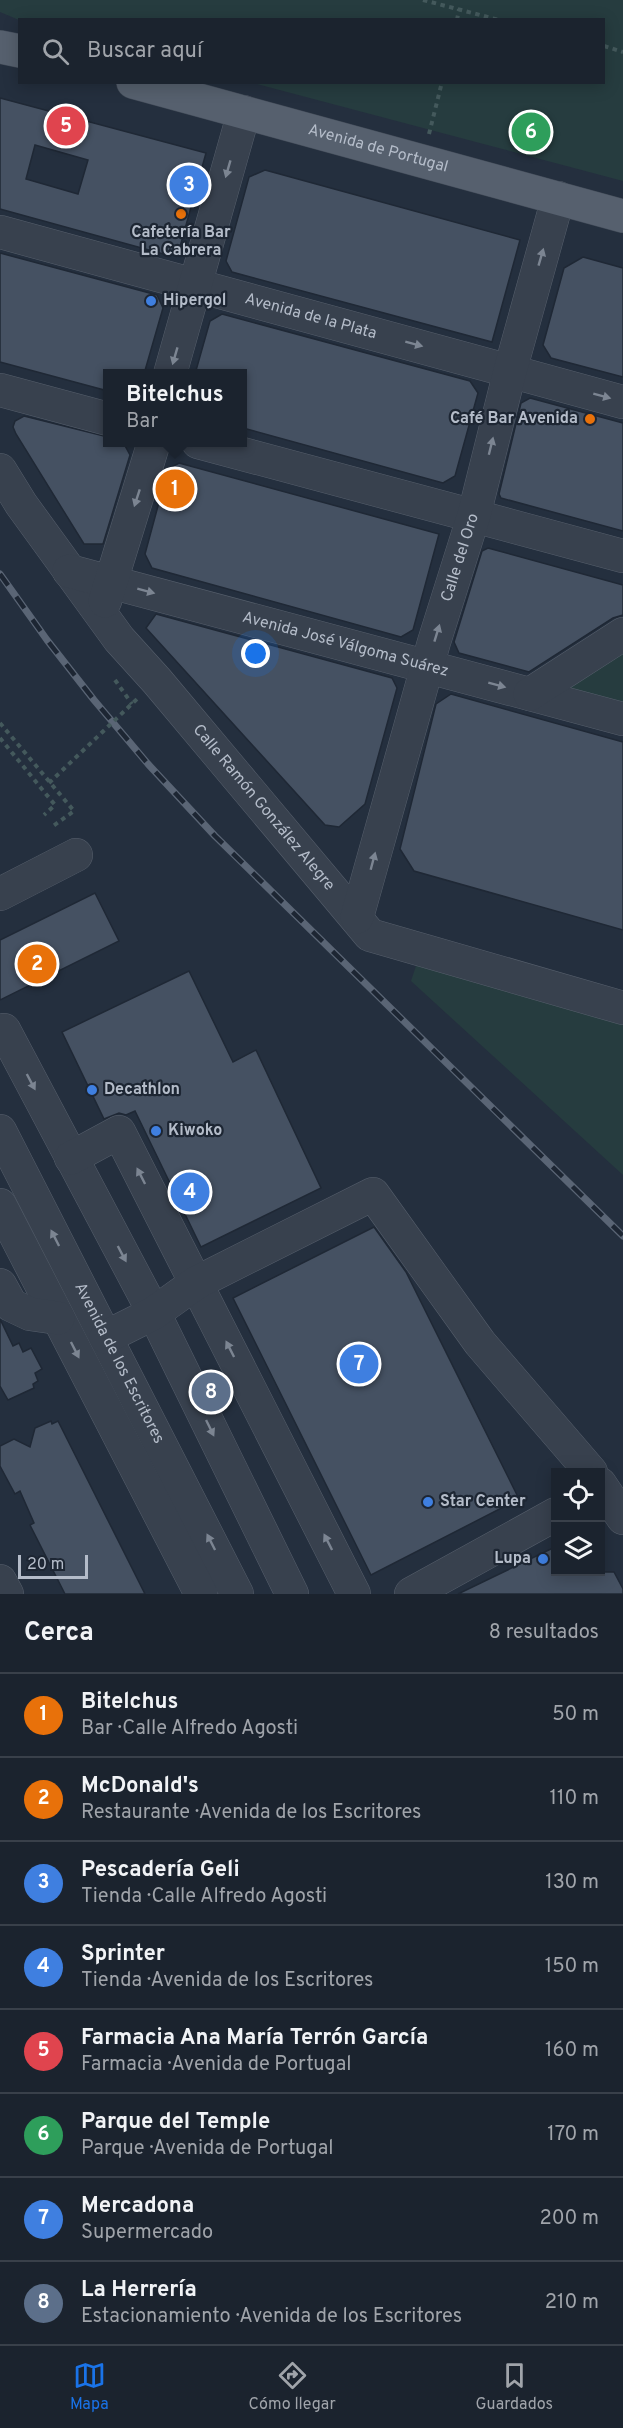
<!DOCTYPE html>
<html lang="es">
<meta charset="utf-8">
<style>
body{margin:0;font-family:Overpass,sans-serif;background:#282f3a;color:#f1f3f6}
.controls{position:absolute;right:18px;bottom:18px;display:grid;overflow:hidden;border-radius:0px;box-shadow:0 3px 15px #0003}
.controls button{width:54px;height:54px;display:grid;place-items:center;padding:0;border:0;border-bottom:2px solid #39404a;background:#1b232e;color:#f1f3f6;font:30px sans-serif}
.scale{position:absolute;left:18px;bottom:15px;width:70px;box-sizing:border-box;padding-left:6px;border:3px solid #b4bcc9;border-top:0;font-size:16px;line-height:21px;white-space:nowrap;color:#b4bcc9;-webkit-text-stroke:4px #1d2633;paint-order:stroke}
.you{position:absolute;left:256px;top:654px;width:21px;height:21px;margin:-15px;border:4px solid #fff;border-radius:50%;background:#1a73e8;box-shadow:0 0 0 9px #1a73e833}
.badge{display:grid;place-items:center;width:39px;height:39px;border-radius:50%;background:#1a73e8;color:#fff;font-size:20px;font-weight:700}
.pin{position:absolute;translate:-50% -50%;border:3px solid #fff;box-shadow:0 2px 6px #0006}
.popup{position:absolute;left:103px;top:369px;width:144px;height:78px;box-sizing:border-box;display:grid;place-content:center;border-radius:0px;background:#1b232e;filter:drop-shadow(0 2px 4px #0005);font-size:20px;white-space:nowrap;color:#a0a4aa}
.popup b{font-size:22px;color:#f1f3f6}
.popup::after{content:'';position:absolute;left:50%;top:100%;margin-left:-12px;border:12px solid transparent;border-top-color:#1b232e}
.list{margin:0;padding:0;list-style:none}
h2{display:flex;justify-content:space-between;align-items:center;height:78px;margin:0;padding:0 24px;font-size:26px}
h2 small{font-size:20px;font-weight:400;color:#a0a4aa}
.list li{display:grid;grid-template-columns:39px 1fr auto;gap:18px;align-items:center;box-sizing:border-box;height:84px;padding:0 24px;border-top:2px solid #39404a}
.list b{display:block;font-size:22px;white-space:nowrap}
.list p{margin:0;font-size:20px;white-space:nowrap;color:#a0a4aa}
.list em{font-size:20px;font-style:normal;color:#a0a4aa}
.icon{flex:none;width:33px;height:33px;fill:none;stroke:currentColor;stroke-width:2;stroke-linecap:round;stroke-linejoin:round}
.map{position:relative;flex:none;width:623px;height:1594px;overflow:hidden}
.search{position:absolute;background:#1b232e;box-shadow:0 3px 15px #0003;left:18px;right:18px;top:18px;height:66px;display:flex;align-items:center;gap:15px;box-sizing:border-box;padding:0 21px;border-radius:0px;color:#a0a4aa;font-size:22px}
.sheet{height:750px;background:#1b232e}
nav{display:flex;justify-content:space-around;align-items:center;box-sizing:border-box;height:84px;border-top:2px solid #39404a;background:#1b232e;font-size:16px;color:#a0a4aa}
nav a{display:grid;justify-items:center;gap:3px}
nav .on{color:#1a73e8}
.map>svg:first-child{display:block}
.park{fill:#263c3f}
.building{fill:#455162;stroke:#1f2835;stroke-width:1.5;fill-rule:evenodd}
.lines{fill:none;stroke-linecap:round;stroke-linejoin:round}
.minor-casing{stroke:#565f6c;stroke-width:34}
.major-casing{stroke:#414a57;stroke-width:34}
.path{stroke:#44595c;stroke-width:4;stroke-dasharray:4.5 4.5;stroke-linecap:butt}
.minor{stroke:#38414e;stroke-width:33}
.major{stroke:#56606e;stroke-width:33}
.rail-casing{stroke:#5a6575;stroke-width:7}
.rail{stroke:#1d2633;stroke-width:4.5;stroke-dasharray:14;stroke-linecap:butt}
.path-bridge{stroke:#44595c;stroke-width:4;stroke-dasharray:4.5 4.5;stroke-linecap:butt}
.oneway{fill:#7c8592}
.food-dot{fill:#e8710a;stroke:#1d2633;stroke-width:2}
.shop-dot{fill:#3f7fe0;stroke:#1d2633;stroke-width:2}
.labels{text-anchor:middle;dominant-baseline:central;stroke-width:4.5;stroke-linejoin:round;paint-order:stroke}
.street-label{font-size:16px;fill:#b4bcc9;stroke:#1d2633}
.poi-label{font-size:16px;font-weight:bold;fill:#b4bcc9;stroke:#1d2633;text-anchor:start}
</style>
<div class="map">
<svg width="623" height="1594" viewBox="0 0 623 1594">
<rect width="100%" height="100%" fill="#242f3e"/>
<g class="park">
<path d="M0 0H623V181L253 83 604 82V20H19L0 12Z"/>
<path d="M623 638V705L559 687Z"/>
<path d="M417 963 623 1022V1175L411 981Z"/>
</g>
<g class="building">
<path d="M0 98 206 153 180 247 167 255 0 209ZM35 145 88 160 78 194 26 179Z"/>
<path d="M265 170 520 240 492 342 232 272 226 261 249 177Z"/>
<path d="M0 253 157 295 163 308 144 374H108V391L0 362Z"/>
<path d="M583 257 623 268V377L551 358 543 345 564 268Z"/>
<path d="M222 314 470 381 478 393 455 476 443 483 243 428V374H195L210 321Z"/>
<path d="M530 398 623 423V531L501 498 499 494 521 403Z"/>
<path d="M24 416 108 437V442H123L130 455 103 544H84L16 434 13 427 15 421Z"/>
<path d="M179 463 439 534 413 630 401 637 152 568 145 554 168 469Z"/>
<path d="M488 548 623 585V615L613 618 529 672 459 653 454 642 482 551Z"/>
<path d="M156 614 392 678 397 688 365 804 339 827 325 825 146 628Z"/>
<path d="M451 694 623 742V930L414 871 400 849 436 704Z"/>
<path d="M95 893 119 941 0 1000V940Z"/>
<path d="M189 971 233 1062 256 1050 321 1188 201 1247 135 1111 126 1115 119 1113 104 1119 62 1032Z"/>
<path d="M374 1227 406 1272 519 1499 371 1575 233 1298Z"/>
<path d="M0 1319 13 1346 19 1343 23 1352 31 1348 42 1369 35 1373 38 1381 33 1384 34 1388 8 1400 0 1386Z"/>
<path d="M51 1421 52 1424 58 1421 145 1594H65L30 1525 34 1523 20 1491 15 1494 0 1466V1446L14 1439 30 1447 35 1428Z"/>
<path d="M555 1547V1572H614L623 1589V1594H458Z"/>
</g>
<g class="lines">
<defs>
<g id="minor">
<path id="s1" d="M0 232 623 402"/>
<path d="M170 374 244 112"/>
<path d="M0 390 108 419"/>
<path d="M198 442 623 556"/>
<path id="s2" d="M0 470 21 504 119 639 157 681 370 935 623 1008"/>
<path id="s3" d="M69 571 623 719"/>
<path d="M105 601 154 442"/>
<path d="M530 694 623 634"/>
<path d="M0 894 76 855"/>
<path id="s4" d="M357 917 434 642 474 515 510 371 558 198"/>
<path d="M4 1030 154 1313 292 1594"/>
<path id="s5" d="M0 1131 237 1594"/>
<path d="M71 1158 119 1132 354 1594"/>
<path d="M0 1205 201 1594"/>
<path d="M0 1285 11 1305 30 1314 58 1318"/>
<path d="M106 1337 154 1313 196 1283 373 1194 480 1343 591 1472"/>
<path d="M600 1484 623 1518"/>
<path d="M0 1581 7 1594"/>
<path d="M411 1594 556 1514"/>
</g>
<g id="major">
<path d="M0 47 20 51"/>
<path id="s6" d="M133 82 623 216"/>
</g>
</defs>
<use href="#minor" class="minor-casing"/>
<use href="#major" class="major-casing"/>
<g class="path">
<path d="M423 0 499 20"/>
<path d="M457 20 459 9"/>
<path d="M604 46 623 52"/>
<path d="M429 134 442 82"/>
<path d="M115 680 132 704"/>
<path d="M0 723 74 811 53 826"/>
<path d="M0 738 55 805 44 815"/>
</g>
<use href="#minor" class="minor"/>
<use href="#major" class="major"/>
<defs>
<path id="rail" d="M0 574 47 640 94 700 148 764 215 836 623 1236"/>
</defs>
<use href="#rail" class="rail-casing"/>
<use href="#rail" class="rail"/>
<path class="path-bridge" d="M49 783 137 699"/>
</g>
<defs><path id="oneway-solid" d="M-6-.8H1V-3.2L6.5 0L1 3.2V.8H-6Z" transform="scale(1.5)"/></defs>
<g class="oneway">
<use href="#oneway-solid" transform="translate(228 169) rotate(106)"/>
<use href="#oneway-solid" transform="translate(541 257) rotate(-74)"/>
<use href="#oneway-solid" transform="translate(414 344) rotate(15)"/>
<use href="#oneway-solid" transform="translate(175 356) rotate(106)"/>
<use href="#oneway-solid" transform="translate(602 396) rotate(15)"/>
<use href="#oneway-solid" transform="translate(491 446) rotate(-76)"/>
<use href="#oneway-solid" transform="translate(137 498) rotate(108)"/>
<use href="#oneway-solid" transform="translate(146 591) rotate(15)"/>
<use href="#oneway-solid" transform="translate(437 633) rotate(-73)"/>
<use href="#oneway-solid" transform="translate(497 685) rotate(15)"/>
<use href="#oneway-solid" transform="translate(373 861) rotate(-75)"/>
<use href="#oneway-solid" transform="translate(31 1082) rotate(62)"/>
<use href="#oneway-solid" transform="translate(141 1176) rotate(-117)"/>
<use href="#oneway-solid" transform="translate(55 1238) rotate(-117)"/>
<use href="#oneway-solid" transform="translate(122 1254) rotate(62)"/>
<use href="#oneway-solid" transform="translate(230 1349) rotate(-117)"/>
<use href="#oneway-solid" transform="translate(75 1350) rotate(63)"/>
<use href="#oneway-solid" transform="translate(210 1428) rotate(64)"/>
<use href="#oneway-solid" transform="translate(211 1542) rotate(-117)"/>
<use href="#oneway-solid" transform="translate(328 1542) rotate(-117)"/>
</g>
<g class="food-dot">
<circle cx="181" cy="214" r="6"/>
<circle cx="590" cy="419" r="6"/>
</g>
<g class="shop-dot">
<circle cx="151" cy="301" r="6"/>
<circle cx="92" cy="1090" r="6"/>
<circle cx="156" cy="1131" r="6"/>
<circle cx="428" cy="1502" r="6"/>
<circle cx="543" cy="1559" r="6"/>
</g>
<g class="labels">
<g class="street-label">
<text stroke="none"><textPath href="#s6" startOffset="254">Avenida de Portugal</textPath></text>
<text stroke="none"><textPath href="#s1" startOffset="322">Avenida de la Plata</textPath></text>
<text stroke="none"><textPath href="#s4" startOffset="374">Calle del Oro</textPath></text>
<text stroke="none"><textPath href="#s3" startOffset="286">Avenida José Válgoma Suárez</textPath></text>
<text stroke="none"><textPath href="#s2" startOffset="429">Calle Ramón González Alegre</textPath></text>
<text stroke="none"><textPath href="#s5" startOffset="261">Avenida de los Escritores</textPath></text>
</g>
<g class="poi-label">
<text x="181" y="233" text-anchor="middle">Cafetería Bar<tspan x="181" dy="18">La Cabrera</tspan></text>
<text x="163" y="301">Hipergol</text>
<text x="578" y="419" text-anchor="end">Café Bar Avenida</text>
<text x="104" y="1090">Decathlon</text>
<text x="168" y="1131">Kiwoko</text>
<text x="440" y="1502">Star Center</text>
<text x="531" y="1559" text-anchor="end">Lupa</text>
</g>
</g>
</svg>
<div class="controls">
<button><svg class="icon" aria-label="locate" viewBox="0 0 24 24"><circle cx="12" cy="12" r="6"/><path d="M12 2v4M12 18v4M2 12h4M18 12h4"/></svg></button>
<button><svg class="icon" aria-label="layers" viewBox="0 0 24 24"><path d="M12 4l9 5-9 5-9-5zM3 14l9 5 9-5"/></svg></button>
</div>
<div class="scale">20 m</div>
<div class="you"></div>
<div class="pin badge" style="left:175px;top:489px;background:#e8710a">1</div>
<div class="popup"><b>Bitelchus</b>Bar</div>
<div class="pin badge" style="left:37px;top:964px;background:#e8710a">2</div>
<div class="pin badge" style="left:189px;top:185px;background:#3f7fe0">3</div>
<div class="pin badge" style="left:190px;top:1192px;background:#3f7fe0">4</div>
<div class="pin badge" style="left:66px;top:126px;background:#e0444e">5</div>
<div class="pin badge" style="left:531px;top:132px;background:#2e9e5b">6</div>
<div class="pin badge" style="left:359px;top:1364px;background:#3f7fe0">7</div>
<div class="pin badge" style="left:211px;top:1392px;background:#5c6f8a">8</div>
<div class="search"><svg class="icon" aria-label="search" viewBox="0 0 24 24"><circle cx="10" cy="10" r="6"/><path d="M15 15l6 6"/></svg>Buscar aquí</div>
</div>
<section class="sheet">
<h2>Cerca<small>8 resultados</small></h2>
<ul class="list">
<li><span class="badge" style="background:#e8710a">1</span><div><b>Bitelchus</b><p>Bar · Calle Alfredo Agosti</p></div><em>50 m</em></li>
<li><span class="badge" style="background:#e8710a">2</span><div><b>McDonald's</b><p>Restaurante · Avenida de los Escritores</p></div><em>110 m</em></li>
<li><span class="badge" style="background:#3f7fe0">3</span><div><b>Pescadería Geli</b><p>Tienda · Calle Alfredo Agosti</p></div><em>130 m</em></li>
<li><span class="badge" style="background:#3f7fe0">4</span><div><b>Sprinter</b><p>Tienda · Avenida de los Escritores</p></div><em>150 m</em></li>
<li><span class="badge" style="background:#e0444e">5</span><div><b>Farmacia Ana María Terrón García</b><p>Farmacia · Avenida de Portugal</p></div><em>160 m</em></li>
<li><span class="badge" style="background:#2e9e5b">6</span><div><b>Parque del Temple</b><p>Parque · Avenida de Portugal</p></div><em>170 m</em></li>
<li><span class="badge" style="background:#3f7fe0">7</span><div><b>Mercadona</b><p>Supermercado</p></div><em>200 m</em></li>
<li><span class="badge" style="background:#5c6f8a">8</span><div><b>La Herrería</b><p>Estacionamiento · Avenida de los Escritores</p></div><em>210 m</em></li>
</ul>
</section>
<nav>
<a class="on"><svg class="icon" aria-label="map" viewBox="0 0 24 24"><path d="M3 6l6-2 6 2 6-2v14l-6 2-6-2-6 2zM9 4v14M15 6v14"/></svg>Mapa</a>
<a><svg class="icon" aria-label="directions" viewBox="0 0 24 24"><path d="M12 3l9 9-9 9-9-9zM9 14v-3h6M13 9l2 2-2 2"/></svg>Cómo llegar</a>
<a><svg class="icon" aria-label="saved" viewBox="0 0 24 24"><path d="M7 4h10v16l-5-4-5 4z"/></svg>Guardados</a>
</nav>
